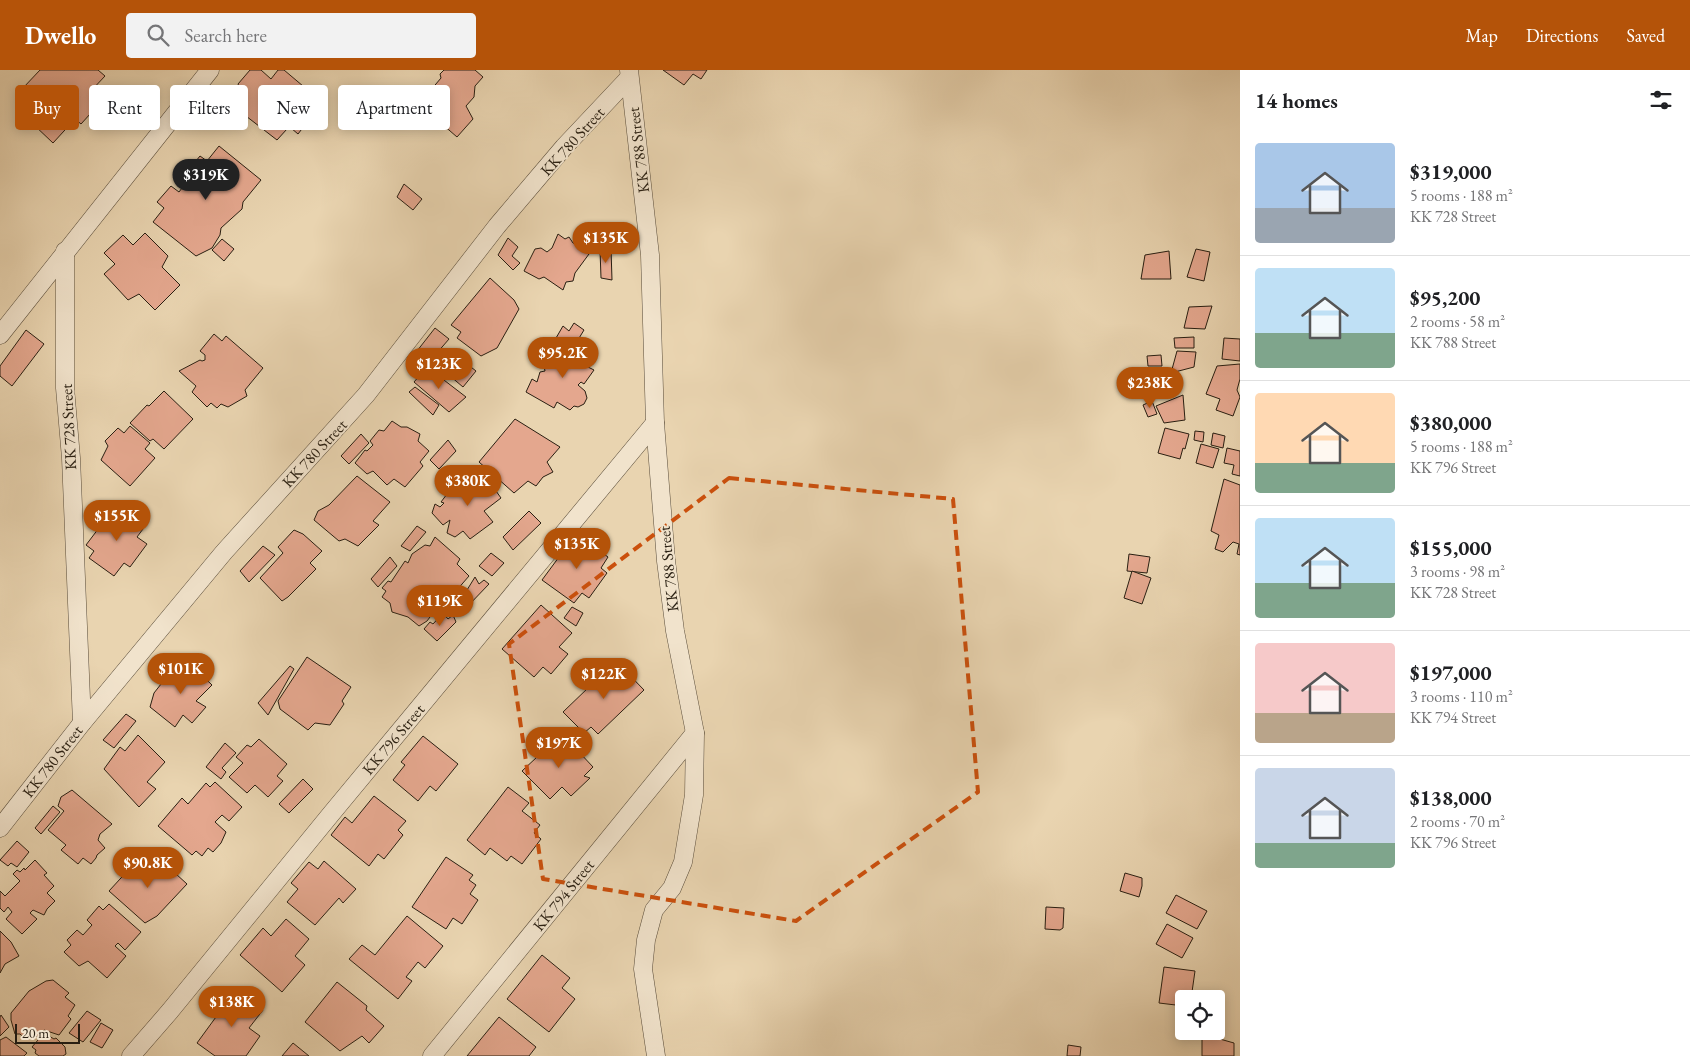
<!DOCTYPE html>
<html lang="en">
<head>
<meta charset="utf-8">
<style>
	:root { --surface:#fff; --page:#f2f2f2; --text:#202124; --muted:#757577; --line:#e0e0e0; --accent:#b45309 }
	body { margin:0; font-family:"EB Garamond",serif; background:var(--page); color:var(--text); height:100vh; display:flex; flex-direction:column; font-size:19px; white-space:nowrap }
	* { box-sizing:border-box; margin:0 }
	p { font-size:16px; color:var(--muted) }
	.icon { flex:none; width:28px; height:28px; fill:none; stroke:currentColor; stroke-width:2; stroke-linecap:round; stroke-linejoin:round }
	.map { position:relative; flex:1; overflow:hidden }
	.details { display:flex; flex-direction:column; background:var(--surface); width:450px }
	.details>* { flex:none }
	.hud { position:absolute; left:15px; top:15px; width:475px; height:45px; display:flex; gap:10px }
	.controls { position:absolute; left:1175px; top:920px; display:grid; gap:10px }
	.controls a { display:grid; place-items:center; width:50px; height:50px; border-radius:5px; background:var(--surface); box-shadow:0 2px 12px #0003; font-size:25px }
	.scale { position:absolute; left:15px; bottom:12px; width:65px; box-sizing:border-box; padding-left:5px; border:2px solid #291f12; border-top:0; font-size:14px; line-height:18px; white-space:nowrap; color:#291f12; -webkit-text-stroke:4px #f1e3cc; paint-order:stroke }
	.price { position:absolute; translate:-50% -42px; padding:0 11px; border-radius:18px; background:var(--accent); color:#fff; font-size:16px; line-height:32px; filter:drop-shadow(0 1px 2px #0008) }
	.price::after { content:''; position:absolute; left:50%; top:30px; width:15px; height:11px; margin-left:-8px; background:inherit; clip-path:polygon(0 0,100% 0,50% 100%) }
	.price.active { background:#222; color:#fff }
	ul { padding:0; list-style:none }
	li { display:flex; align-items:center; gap:15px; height:125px; padding:0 15px }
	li+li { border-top:1px solid var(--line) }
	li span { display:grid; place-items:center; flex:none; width:140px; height:100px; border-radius:5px; color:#555 }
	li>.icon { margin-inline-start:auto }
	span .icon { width:60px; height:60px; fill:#fffc; stroke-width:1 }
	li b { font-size:21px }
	h2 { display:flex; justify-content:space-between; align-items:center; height:60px; padding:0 15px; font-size:21px }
	.pill { padding:0 18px; border-radius:5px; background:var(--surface); box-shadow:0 2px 12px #0003; font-size:18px; line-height:45px }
	.pill.active { background:var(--accent); color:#fff }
	header { display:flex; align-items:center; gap:30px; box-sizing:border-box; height:70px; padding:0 25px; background:var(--accent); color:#fff }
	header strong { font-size:24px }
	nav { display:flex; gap:28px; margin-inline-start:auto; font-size:18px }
	.search { width:350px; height:45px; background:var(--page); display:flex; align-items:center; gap:12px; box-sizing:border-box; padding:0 18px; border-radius:5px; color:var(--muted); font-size:19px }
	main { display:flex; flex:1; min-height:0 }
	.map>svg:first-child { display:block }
	.building { fill:#e4a78e; stroke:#291f12 }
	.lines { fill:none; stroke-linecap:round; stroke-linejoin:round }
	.street-casing { stroke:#594c3a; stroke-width:19 }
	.street { stroke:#f1e3cc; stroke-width:18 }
	.marked { fill:none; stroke:#cb500d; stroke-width:4; stroke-dasharray:10 6; stroke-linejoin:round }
	.labels { text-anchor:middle; stroke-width:4; stroke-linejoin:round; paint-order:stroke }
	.street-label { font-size:16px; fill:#291f12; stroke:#f1e3cc }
</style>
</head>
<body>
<header>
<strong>Dwello</strong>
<div class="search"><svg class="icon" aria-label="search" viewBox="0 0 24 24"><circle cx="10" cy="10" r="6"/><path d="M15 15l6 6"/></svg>Search here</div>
<nav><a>Map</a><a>Directions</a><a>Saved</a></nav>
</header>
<main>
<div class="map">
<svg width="1240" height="986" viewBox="0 0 1240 986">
	<rect width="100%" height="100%" fill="#e9d4b0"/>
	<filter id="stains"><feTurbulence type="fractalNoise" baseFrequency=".004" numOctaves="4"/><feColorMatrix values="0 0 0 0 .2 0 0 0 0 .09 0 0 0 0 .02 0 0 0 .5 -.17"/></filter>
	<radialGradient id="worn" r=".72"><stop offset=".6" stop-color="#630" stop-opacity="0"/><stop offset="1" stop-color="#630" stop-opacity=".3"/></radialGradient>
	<g class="building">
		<path d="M40 0H98L105 6 90 22 101 32 81 54 75 49 53 73 33 54 53 33 46 26 39 33 23 18Z"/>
		<path d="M250 0H261L271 9 278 0H284L316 27 301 45 308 51 298 64 291 58 287 59 277 70 233 36 240 19 238 14Z"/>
		<path d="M444 0H475L483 7 475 16 474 27 466 36 473 49 457 67 419 34 441 8 440 4Z"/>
		<path d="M663 0H707L701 9 693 4 684 15Z"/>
		<path d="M219 76 261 110 243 132 242 139 221 158 220 165 212 178 196 186 153 152 164 138 157 132 171 116 179 122 185 114 189 116 196 109 187 102 200 86 207 91Z"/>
		<path d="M404 114 422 129 413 140 397 127Z"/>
		<path d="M145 163 168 186 162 197 180 215 155 240 139 224 128 230 104 204 115 194 104 183 123 165 133 175Z"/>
		<path d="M558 164 565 169 569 167 573 173 582 176V180L589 184 575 203 573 211 566 212 563 220 544 207 539 209 524 201 535 179 541 178 547 182 552 178Z"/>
		<path d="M508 168 518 177 512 186 520 193 513 200 498 185Z"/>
		<path d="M222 169 234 179 224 191 212 180Z"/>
		<path d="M600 179H611L612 210 601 208Z"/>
		<path d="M1196 179 1210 182 1204 211 1187 207Z"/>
		<path d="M1169 181 1171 209H1141L1145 185Z"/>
		<path d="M490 208 514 230 519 239 497 278 481 286 457 268 461 262 451 255Z"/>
		<path d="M1212 236 1205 259 1184 258 1189 237Z"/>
		<path d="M574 253 584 260 573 278 556 268 563 256 569 261Z"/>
		<path d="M435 258 449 269 430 291 417 281Z"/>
		<path d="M26 260 44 274 12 316 0 306V296Z"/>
		<path d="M214 264 222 271 226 266 263 298 245 320 247 326 228 337 221 334 217 338 211 333 207 337 192 322 196 316 179 301 200 290 202 291 205 290V285L200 281Z"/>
		<path d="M1194 267V278H1175L1174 268Z"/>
		<path d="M1224 268 1240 269V291L1222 289Z"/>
		<path d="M556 271 592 290 588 297 594 300 584 314 581 312 578 315 585 321 587 328 584 334 578 337 574 336 570 340 557 332 554 338 526 322 532 309 537 312 540 302 545 301 544 296 546 291 552 292 550 286Z"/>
		<path d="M448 279 476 301 463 317 436 294Z"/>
		<path d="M1177 281 1196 282 1194 297 1171 303Z"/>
		<path d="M1161 285 1162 296H1148L1147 286Z"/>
		<path d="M1240 294V309L1237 320 1240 327 1233 346 1216 340 1220 329 1206 324 1217 296Z"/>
		<path d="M427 297 466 327 449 342 414 312Z"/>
		<path d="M415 317 439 335 433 345 409 322Z"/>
		<path d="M164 321 193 349 164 379 153 369 150 371 130 353 147 335 149 336Z"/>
		<path d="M1183 325 1185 350 1164 353 1156 336Z"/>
		<path d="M1152 331 1157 344 1148 347 1143 335Z"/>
		<path d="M515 349 560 377 547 392 553 402 543 407 536 416 528 411 514 423 479 392Z"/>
		<path d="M392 351 401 357H407L420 364 418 371 429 381 420 392 423 396 405 417 394 409 387 415 373 401 367 404 355 393 365 380 367 381 373 375 370 371 379 360 384 361Z"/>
		<path d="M130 356 150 373 145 379 155 388 130 416 101 390 108 376 105 371 118 358 124 363Z"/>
		<path d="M1165 358 1189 364 1185 379 1183 378 1180 389 1158 383Z"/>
		<path d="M1195 361 1204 362 1203 372 1194 370Z"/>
		<path d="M1213 363 1225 366 1223 378 1211 375Z"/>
		<path d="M361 364 369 373 349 394 341 386Z"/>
		<path d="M448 370 456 381 439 399 430 390Z"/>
		<path d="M1201 374 1219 379 1213 398 1196 393Z"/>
		<path d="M1227 378 1240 381V406L1232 404 1234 395 1224 393Z"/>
		<path d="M481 400 501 428 484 441 493 452 470 469 463 461 455 467 447 463 450 450 443 455 432 443 435 434 440 437 444 433 441 432 453 416 457 423Z"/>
		<path d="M357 406 390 432 373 451 379 455 358 476 345 469 339 471 314 450 318 441 329 435Z"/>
		<path d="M1224 409 1240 415V485L1237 484 1239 474 1233 472 1223 482 1215 479 1219 465 1211 461Z"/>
		<path d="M124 438 146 455 137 467 147 474 130 497 124 493 114 506 89 488 94 481 86 475 108 446 115 451Z"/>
		<path d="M529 441 541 453 513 480 503 467Z"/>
		<path d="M417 456 426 462 410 481 401 476Z"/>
		<path d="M294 460 303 464 322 481 310 493 316 499 288 527 282 531 260 508 283 483 278 477Z"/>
		<path d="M576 464 608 487 601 498 607 503 589 528 582 523 574 533 542 510Z"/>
		<path d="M435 467 460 489 457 494 469 506 456 521 452 518 431 539 433 543 427 551 419 556 408 547 392 542 390 533 382 527 386 521 382 518 388 511 391 512 405 491 408 493 412 484 425 475 430 476Z"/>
		<path d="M263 476 275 485 249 512 240 501Z"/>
		<path d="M491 483 504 493 492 506 479 496Z"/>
		<path d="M1129 484 1150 487 1147 503 1127 501Z"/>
		<path d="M390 487 397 496 378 517 371 509Z"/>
		<path d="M1132 501 1151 508 1142 534 1124 528Z"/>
		<path d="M475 507 479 514 484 510 489 514 466 538 462 533 466 530 459 523 464 517 467 520Z"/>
		<path d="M541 535 572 563 559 577 568 584 551 604 543 597 534 607 502 579Z"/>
		<path d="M572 537 583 543 576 556 564 548Z"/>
		<path d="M443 543 448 549 453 545 456 552 437 571 424 559 430 552 433 554Z"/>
		<path d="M307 587 351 617 342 631 344 634 330 655 315 653 308 660 280 639 278 631Z"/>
		<path d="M186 590 212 615 196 631 206 637 192 653 183 645 175 657 150 637 154 623 165 609H169Z"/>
		<path d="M616 591 644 620 598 664 591 657 584 663 563 642Z"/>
		<path d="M290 596 294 599 268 645 258 633Z"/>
		<path d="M126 644 136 651 114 678 103 670Z"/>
		<path d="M138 665 165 692 147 712 156 719 139 737 104 699 120 677 125 681Z"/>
		<path d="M423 666 458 694 436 721 430 716 418 731 393 710 405 695 401 692Z"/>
		<path d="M565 667 593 697 584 706 590 708 571 726 562 717 550 729 522 701 552 673 555 676Z"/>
		<path d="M259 669 287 694 277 706 283 711 268 727 255 715 247 723 229 707 243 693 236 687 247 675 251 677Z"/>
		<path d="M225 673 236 683 222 698 226 702 221 709 206 697Z"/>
		<path d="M303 709 313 719 289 743 279 734Z"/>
		<path d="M215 712 242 737 229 751 222 745 215 752 226 762 221 773 213 782 208 778 202 786 196 781 192 785 158 756 182 728 188 734 206 713 210 717Z"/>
		<path d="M508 717 529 733 522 741 540 755 534 763 541 769 522 794 511 786 507 791 490 778 485 785 467 770Z"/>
		<path d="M72 720 112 754 100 764 98 770 105 778 97 785 96 788 91 794 83 788 78 794 61 780 66 775 48 760 64 741 58 736 61 727Z"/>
		<path d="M374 726 406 751 398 760 403 765 384 789 378 784 369 796 331 765 345 747 352 753Z"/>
		<path d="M53 736 60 742 41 764 35 758Z"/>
		<path d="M17 771 29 782 17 797 11 793 8 796 0 790Z"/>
		<path d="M153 783 187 814 157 846 145 853 109 821 132 796 137 801Z"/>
		<path d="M446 787 473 805 469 810 476 815 470 824 478 830 462 854 453 848 446 859 412 837Z"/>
		<path d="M35 790 47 803 44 805 54 816 47 823 55 831 47 839 44 845 33 840 30 843 37 849 22 864 6 849 12 842 8 837 4 842 0 838V821L5 826 20 811 13 804 17 800 20 802 24 798 25 800Z"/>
		<path d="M324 791 356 819 343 833 339 828 315 855 287 832 298 819 291 813 309 792 318 799Z"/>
		<path d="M1125 803 1142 808V816L1139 827 1120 821Z"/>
		<path d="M1176 825 1207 841 1197 859 1166 843Z"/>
		<path d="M109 834 141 862 125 880 118 873 115 876 126 886 107 908 88 891 79 896 64 882 71 875 67 870 77 860 83 865 92 855 87 850 99 836 103 840Z"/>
		<path d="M1046 837 1064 838 1063 858 1060 860 1045 859Z"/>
		<path d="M407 846 443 876 425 898 418 892 406 907 412 911 398 929 349 889 362 875 375 885Z"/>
		<path d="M286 849 309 869 295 886 305 895 282 922 240 885 263 858 271 866Z"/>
		<path d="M1167 854 1193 868 1182 888 1156 874Z"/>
		<path d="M0 861 11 872 19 886 5 894 0 903Z"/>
		<path d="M542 885 570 908 562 918 575 929 549 962 507 929Z"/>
		<path d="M1164 897 1195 901 1191 929H1184V936L1159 933Z"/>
		<path d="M53 910 69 923 65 927 75 935 68 946 71 949 59 965 44 960 37 967 31 961 24 968 20 964H15L11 950V943L29 921 46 911Z"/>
		<path d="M337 912 367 936 366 940 384 956 369 973 362 966 340 981 305 952Z"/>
		<path d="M239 921 263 940 249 958 260 966 246 986H215L197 973 224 936 220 932 227 923 233 928Z"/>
		<path d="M87 941 101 950 83 972 69 963Z"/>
		<path d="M1 945 9 957 0 966V947Z"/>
		<path d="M499 947 536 977 529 986H467Z"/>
		<path d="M101 953 113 960 102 978 90 972Z"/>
		<path d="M44 963 54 969 56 968 65 977 66 984 63 986H39L35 983 36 980 32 977Z"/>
		<path d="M1202 964 1234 973V986H1202Z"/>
		<path d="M6 967 27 983 24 986H0V970Z"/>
		<path d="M293 973 309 986H282Z"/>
		<path d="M1068 975 1081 977 1080 986H1067Z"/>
	</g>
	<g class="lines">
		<g class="street-casing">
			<g id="street">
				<path d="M629 0 650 185 655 353 666 491 675 561 695 663 694 725 683 792 672 818 654 840 646 870 643 899 656 986"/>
				<path d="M65 181V318L71 388 82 653"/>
				<path d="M0 265 210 0"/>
				<path d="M0 758 82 653 224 482 366 325 497 156 564 77 629 8"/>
				<path d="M131 986 170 941 331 744 655 353"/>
				<path d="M432 986 695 663"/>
			</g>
		</g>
		<use href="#street" class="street"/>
	</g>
	<path class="marked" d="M729 408 953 429 978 722 796 851 543 809 509 574Z"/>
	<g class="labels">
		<g class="street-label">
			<text transform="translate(572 71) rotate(-48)" y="6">KK 780 Street</text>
			<text transform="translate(638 80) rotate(-97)" y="6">KK 788 Street</text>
			<text transform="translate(68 357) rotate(-93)" y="6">KK 728 Street</text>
			<text transform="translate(314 383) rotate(-47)" y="6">KK 780 Street</text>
			<text transform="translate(668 499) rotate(-96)" y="6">KK 788 Street</text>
			<text transform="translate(393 669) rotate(-50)" y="6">KK 796 Street</text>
			<text transform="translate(52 691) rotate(-52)" y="6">KK 780 Street</text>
			<text transform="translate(563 825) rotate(-51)" y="6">KK 794 Street</text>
		</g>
	</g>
	<rect width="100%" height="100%" filter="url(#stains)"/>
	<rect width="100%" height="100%" fill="url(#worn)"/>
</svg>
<div class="controls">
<a><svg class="icon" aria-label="locate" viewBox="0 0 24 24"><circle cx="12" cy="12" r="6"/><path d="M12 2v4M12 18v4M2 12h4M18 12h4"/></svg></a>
</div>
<div class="scale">20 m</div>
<b class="price active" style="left:206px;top:131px">$319K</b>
<b class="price" style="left:606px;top:194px">$135K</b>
<b class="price" style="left:563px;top:309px">$95.2K</b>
<b class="price" style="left:439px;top:320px">$123K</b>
<b class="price" style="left:1150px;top:339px">$238K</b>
<b class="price" style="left:468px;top:437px">$380K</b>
<b class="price" style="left:117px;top:472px">$155K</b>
<b class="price" style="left:577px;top:500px">$135K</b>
<b class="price" style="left:440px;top:557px">$119K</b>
<b class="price" style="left:181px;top:625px">$101K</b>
<b class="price" style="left:604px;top:630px">$122K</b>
<b class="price" style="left:559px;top:699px">$197K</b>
<b class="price" style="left:148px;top:819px">$90.8K</b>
<b class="price" style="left:232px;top:958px">$138K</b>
<div class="hud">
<a class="pill active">Buy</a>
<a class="pill">Rent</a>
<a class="pill">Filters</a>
<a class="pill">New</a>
<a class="pill">Apartment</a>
</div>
</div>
<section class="details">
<h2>14 homes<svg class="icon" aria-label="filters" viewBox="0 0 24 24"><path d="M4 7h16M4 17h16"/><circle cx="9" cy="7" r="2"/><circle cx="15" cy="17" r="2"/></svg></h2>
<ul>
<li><span style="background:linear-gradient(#a9c7e8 65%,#9aa5b1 0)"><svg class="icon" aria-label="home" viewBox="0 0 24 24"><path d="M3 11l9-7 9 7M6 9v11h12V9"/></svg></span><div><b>$319,000</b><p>5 rooms · 188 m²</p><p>KK 728 Street</p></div></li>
<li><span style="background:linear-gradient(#bfe0f5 65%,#7fa58c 0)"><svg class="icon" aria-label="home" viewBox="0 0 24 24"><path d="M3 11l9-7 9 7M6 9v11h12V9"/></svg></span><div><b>$95,200</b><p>2 rooms · 58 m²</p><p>KK 788 Street</p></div></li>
<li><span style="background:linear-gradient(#ffd9b3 70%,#7fa58c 0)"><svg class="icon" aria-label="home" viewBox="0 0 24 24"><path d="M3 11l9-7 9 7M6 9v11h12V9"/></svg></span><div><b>$380,000</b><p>5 rooms · 188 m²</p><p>KK 796 Street</p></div></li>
<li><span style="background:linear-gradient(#bfe0f5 65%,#7fa58c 0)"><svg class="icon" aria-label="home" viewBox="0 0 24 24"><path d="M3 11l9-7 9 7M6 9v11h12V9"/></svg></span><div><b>$155,000</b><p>3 rooms · 98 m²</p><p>KK 728 Street</p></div></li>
<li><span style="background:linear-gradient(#f6c9c9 70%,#b9a48a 0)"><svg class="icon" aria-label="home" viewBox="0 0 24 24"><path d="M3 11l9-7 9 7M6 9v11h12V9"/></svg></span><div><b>$197,000</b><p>3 rooms · 110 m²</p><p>KK 794 Street</p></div></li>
<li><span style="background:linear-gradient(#c9d6e8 75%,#7fa58c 0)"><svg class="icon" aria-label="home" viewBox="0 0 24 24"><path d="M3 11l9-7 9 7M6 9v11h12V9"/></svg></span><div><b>$138,000</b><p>2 rooms · 70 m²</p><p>KK 796 Street</p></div></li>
</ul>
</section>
</main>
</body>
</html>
